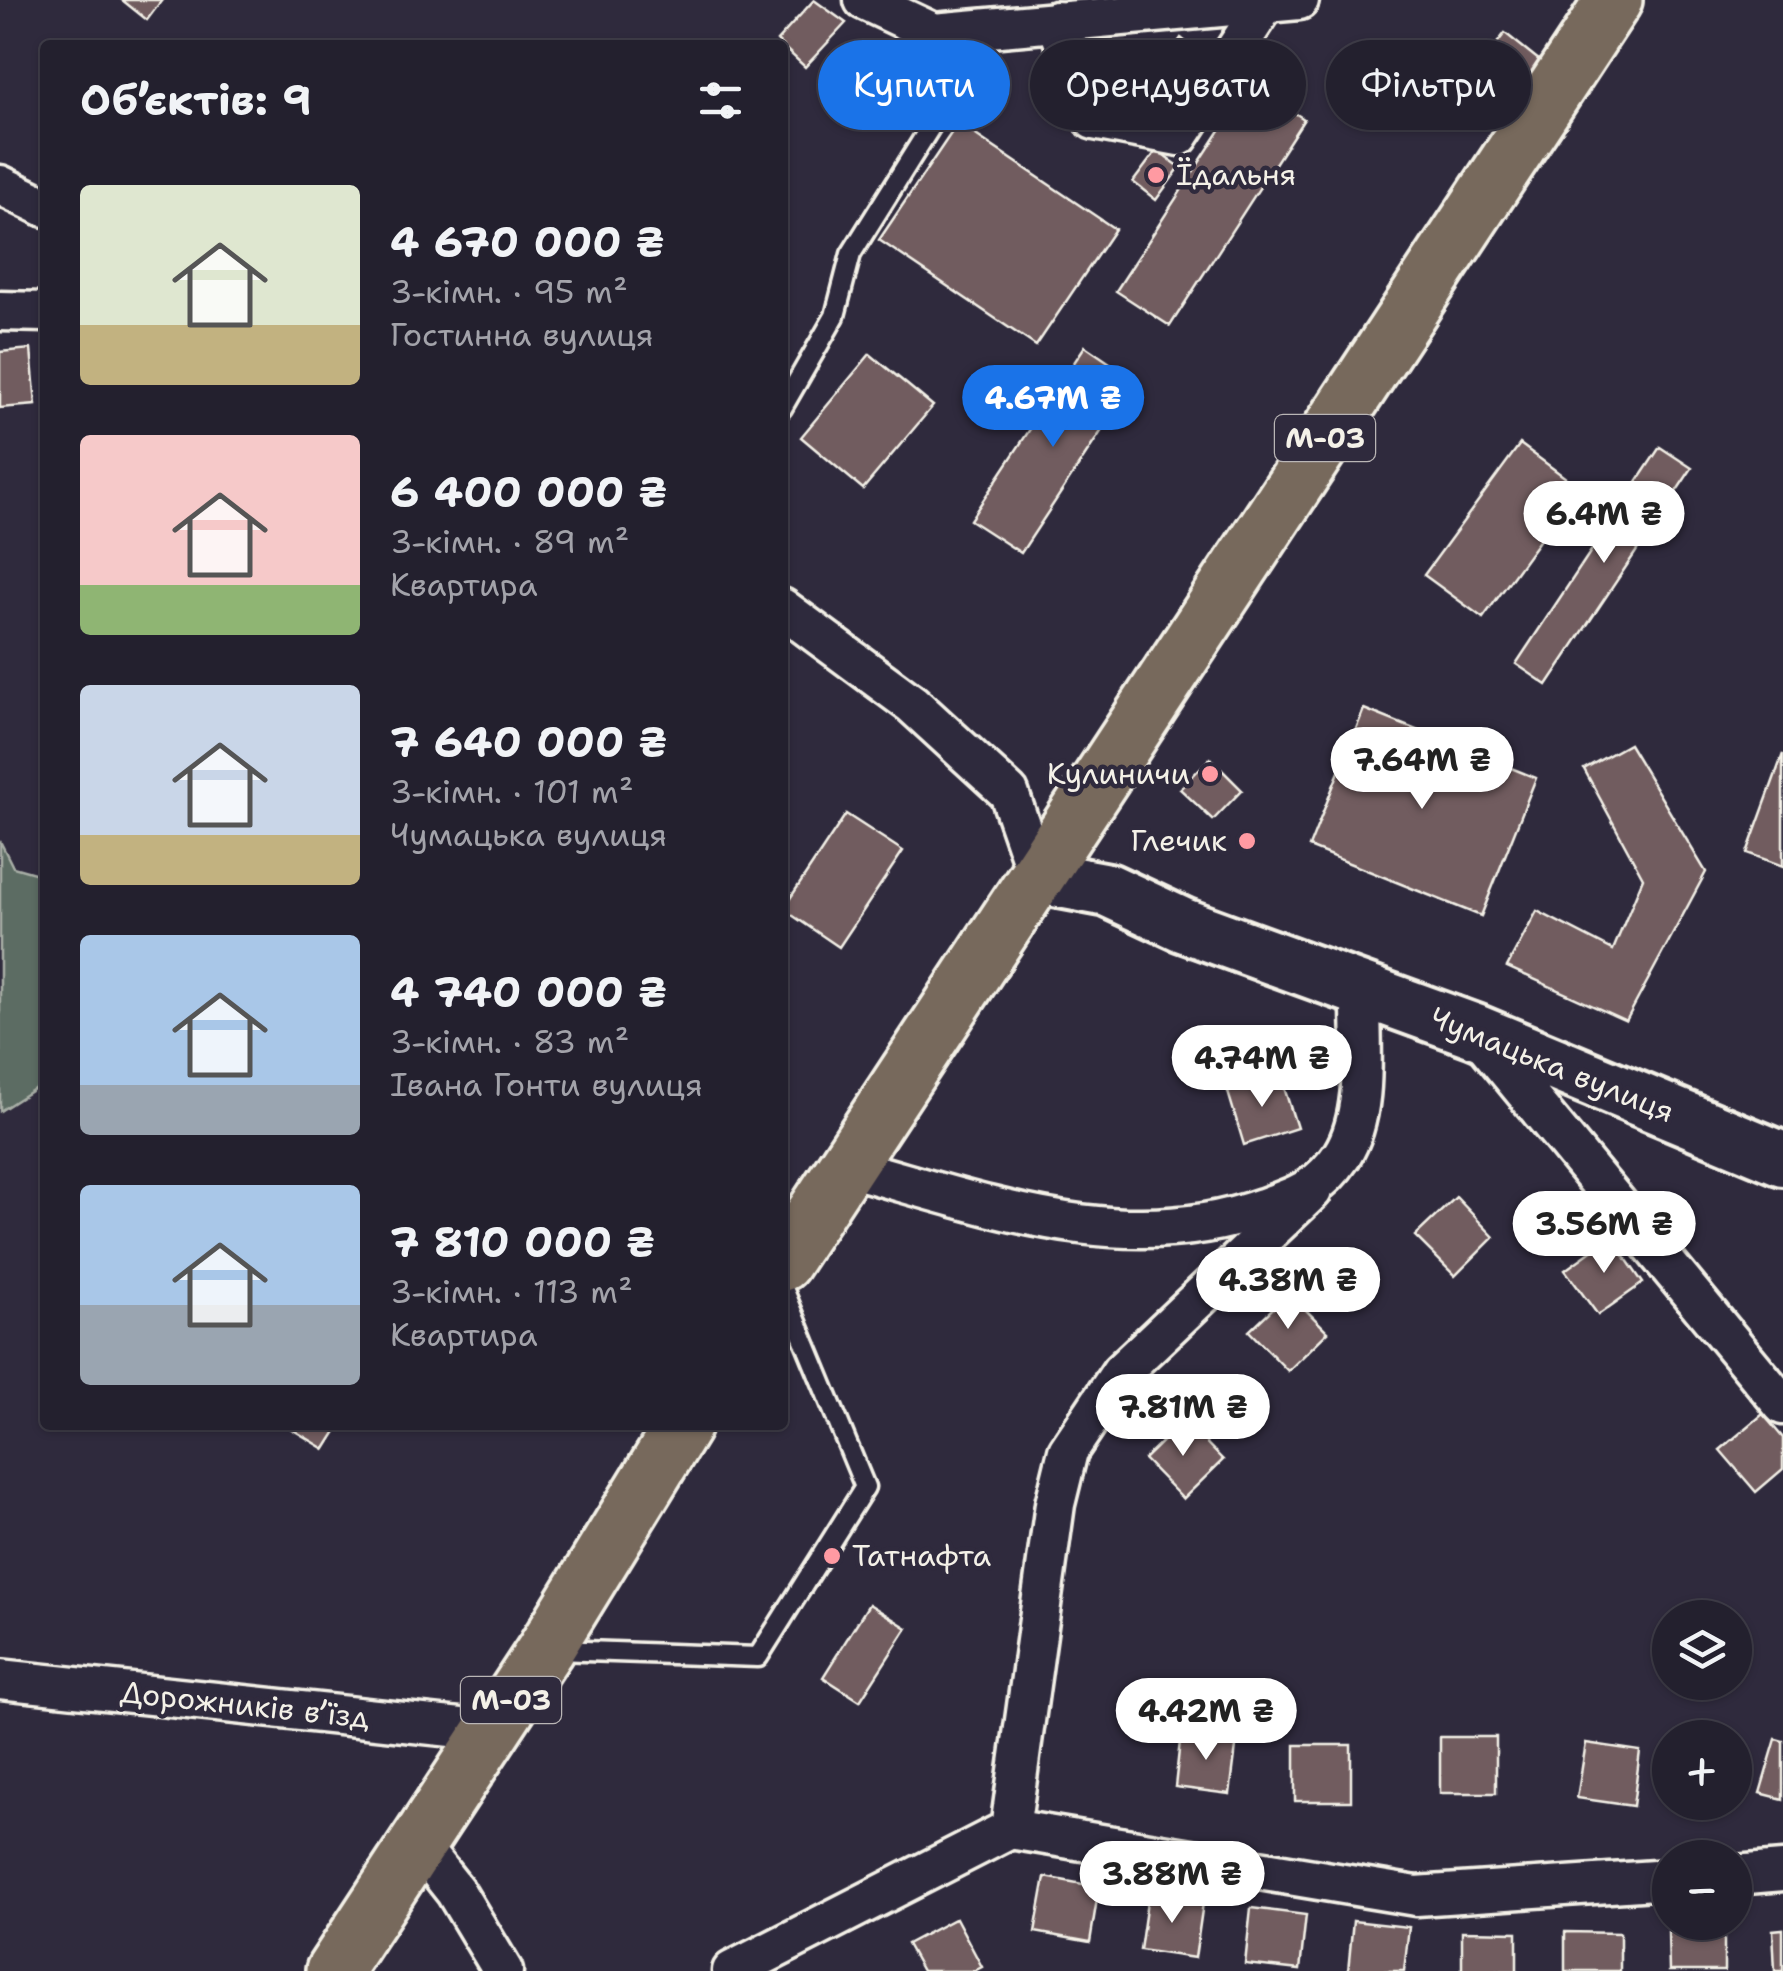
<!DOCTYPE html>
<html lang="uk">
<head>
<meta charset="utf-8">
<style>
	:root { --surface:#23202e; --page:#2b2836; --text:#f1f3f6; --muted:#a3a3aa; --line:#403e4a; --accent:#1a73e8 }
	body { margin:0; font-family:"Shantell Sans",sans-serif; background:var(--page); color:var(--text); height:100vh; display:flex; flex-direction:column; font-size:38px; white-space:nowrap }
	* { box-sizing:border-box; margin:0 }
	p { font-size:32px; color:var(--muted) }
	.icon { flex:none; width:55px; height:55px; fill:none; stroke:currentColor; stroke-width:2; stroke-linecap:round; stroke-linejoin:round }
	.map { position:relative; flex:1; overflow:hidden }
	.drawer { position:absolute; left:40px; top:40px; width:748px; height:1390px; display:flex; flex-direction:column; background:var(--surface); border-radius:10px; box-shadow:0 2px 8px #0004,0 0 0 2px var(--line) }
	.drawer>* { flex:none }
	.guide { position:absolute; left:818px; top:40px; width:815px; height:90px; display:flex; gap:20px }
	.controls { position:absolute; left:1652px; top:1600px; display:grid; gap:20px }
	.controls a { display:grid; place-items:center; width:100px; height:100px; border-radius:50%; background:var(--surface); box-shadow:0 2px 8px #0004,0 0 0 2px var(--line); font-size:50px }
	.price { position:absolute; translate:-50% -85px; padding:0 22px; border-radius:35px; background:#fff; color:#222; font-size:32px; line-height:65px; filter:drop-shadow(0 2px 5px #0008) }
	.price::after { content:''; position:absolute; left:50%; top:60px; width:30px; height:22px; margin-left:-15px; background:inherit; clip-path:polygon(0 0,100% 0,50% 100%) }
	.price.selected { background:var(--accent); color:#fff }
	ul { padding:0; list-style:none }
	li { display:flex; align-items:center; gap:30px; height:250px; padding:0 40px }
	li span { display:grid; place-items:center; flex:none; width:280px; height:200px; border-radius:10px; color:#555 }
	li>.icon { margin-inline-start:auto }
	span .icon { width:120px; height:120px; fill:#fffc; stroke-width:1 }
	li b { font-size:42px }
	h2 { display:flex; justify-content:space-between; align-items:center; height:120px; padding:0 40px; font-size:42px }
	.pill { padding:0 35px; border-radius:45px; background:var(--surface); box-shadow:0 2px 8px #0004,0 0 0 2px var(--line); font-size:35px; line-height:90px }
	.pill.selected { background:var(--accent); color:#fff }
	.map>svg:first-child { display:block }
	.green { fill:#5c6c63; stroke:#a8aea6; stroke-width:2.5 }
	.building { fill:#715c5f; stroke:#f4f1e8; stroke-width:2.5 }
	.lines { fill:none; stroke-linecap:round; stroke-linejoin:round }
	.lane-casing { stroke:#f4f1e8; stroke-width:25 }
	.street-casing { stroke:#f4f1e8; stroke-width:45 }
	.secondary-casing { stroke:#f4f1e8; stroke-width:60 }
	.highway-casing { stroke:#f4f1e8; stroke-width:62 }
	.lane { stroke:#2f2a3d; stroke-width:18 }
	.street { stroke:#2f2a3d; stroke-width:38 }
	.secondary { stroke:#2f2a3d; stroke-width:52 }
	.highway { stroke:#77695c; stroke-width:55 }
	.poi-dot { fill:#ff9aa2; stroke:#2f2a3d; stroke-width:4 }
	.labels { text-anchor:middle; stroke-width:9; stroke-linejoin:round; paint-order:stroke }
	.shield { fill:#2f2a3d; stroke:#b9b5b5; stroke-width:2.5 }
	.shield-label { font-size:28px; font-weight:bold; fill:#f4f1e8 }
	.poi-label { font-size:30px; fill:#f4f1e8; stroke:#2f2a3d; text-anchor:start }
	.street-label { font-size:30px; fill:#f4f1e8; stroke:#2f2a3d }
</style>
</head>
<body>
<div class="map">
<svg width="1783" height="1971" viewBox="0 0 1783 1971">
	<rect width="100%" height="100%" fill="#2f2a3d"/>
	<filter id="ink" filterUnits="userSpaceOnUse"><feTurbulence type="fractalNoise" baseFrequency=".01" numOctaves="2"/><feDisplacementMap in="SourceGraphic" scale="20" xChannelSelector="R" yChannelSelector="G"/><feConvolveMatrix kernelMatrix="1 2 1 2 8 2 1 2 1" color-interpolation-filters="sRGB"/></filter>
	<g filter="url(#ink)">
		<path class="green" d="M0 841 13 867 45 876V1082L0 1111Z"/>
		<g class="building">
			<path d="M122 0H162L147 20Z"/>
			<path d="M814 0 846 23 805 67 777 41Z"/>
			<path d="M1505 33 1545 65 1499 125 1458 94Z"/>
			<path d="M1181 38 1201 54 1189 70 1169 55Z"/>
			<path d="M1250 84 1304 119 1170 326 1116 291Z"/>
			<path d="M958 123 1115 229 1036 346 879 240Z"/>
			<path d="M1157 150 1180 167 1156 200 1133 182Z"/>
			<path d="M1085 346 1135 380 1021 553 970 520Z"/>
			<path d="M31 349 36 405 0 408V352Z"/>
			<path d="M870 354 933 406 863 489 801 437Z"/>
			<path d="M1520 444 1578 487 1483 618 1424 575Z"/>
			<path d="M1660 447 1692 468 1547 685 1516 664Z"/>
			<path d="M1364 709 1536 778 1481 916 1309 847Z"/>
			<path d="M1629 744 1706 872 1626 1021 1507 967 1537 911 1613 950 1643 878 1584 769Z"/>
			<path d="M1783 754V866L1747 853Z"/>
			<path d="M1210 758 1242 790 1213 820 1180 789Z"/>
			<path d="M846 814 903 851 839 947 783 909Z"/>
			<path d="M1280 1075 1297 1128 1244 1145 1228 1092Z"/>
			<path d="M1456 1197 1494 1237 1455 1276 1415 1236Z"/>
			<path d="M1611 1237 1643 1283 1598 1315 1565 1270Z"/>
			<path d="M1289 1293 1328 1332 1288 1371 1249 1331Z"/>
			<path d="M1763 1414 1783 1438V1469L1756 1492 1720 1450Z"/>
			<path d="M1184 1420 1223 1460 1183 1499 1144 1459Z"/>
			<path d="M285 1425H340L325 1449Z"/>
			<path d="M869 1604 907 1628 860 1701 823 1677Z"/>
			<path d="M1181 1732 1237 1739 1230 1794 1175 1787Z"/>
			<rect x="1440" y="1737" width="56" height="56"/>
			<path d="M1776 1739 1783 1741V1799L1760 1793Z"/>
			<path d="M1586 1743 1640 1751 1633 1806 1577 1798Z"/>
			<rect x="1295" y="1745" width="56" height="56"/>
			<path d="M1045 1877 1099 1887 1090 1942 1035 1932Z"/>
			<path d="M1148 1895 1203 1903 1195 1958 1140 1950Z"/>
			<path d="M1251 1908 1306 1915 1300 1970 1245 1964Z"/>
			<path d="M956 1918 982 1967 974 1971H922L907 1944Z"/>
			<path d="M1353 1921 1409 1927 1404 1971H1348Z"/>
			<path d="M1783 1929V1971H1775L1773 1930Z"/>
			<path d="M1462 1931 1517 1932V1971H1462Z"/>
			<path d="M1565 1932 1620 1933V1971H1565Z"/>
			<path d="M1668 1932H1724V1971H1669Z"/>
		</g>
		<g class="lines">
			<g class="lane-casing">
				<g id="lane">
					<path d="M782 408 835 316 851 254 991 30"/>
					<path d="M556 1650 758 1657 865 1487 782 1286"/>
				</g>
			</g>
			<g class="street-casing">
				<g id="street">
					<path d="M864 0 934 33 1299 0"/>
					<path d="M1056 21 1094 120 1179 136 1266 3"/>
					<path d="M0 185 45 207"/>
					<path d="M0 311 45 312"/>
					<path d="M782 608 912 704 1009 793 1038 877"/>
					<path d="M1479 1036 1783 1405"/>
					<path d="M848 1167C984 1204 1123 1258 1263 1208 1299 1195 1319 1189 1342 1155 1370 1111 1360 1041 1361 991"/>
					<path d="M0 1679 489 1731"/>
					<path d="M1010 1829 1416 1896 1670 1879"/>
					<path d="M417 1843 455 1891 503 1971"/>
					<path d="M1735 1875 1783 1871"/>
					<path d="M732 1971 1010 1829 1055 1504 1068 1451 1121 1372 1312 1191"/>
				</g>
			</g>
			<g class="secondary-casing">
				<path id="secondary" d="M1038 877 1108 890 1183 925 1475 1031 1783 1159"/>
			</g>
			<g class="highway-casing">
				<g id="highway">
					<path d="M782 1263 1614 0"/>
					<path d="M334 1971 545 1650 683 1425"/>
				</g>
			</g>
			<use href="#lane" class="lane"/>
			<use href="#street" class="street"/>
			<use href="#secondary" class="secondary"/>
			<use href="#highway" class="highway"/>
		</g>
	</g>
	<g class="poi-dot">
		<circle cx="1156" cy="175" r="10"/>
		<circle cx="1210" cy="774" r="10"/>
		<circle cx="1247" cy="841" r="10"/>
		<circle cx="832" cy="1556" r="10"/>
	</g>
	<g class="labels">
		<g class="shield">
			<rect x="1275" y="415" width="100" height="46" rx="8"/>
			<rect x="461" y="1677" width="100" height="46" rx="8"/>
		</g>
		<g class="shield-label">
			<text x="1325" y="448">М-03</text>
			<text x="511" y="1710">М-03</text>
		</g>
		<g class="poi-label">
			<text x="1176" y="185">Їдальня</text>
			<text x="1190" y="784" text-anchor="end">Кулиничи</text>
			<text x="1227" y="851" text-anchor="end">Глечик</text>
			<text x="852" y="1566">Татнафта</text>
		</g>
		<g class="street-label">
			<text transform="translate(1552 1065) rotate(22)" y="10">Чумацька вулиця</text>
			<text transform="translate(245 1705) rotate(6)" y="10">Дорожників в’їзд</text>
		</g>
	</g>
</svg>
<div class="controls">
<a><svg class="icon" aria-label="layers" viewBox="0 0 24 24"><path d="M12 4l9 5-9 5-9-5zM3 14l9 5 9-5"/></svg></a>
<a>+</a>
<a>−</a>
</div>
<b class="price selected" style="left:1053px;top:450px">4.67M ₴</b>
<b class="price" style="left:1604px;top:566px">6.4M ₴</b>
<b class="price" style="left:1422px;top:812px">7.64M ₴</b>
<b class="price" style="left:1262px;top:1110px">4.74M ₴</b>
<b class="price" style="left:1604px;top:1276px">3.56M ₴</b>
<b class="price" style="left:1288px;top:1332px">4.38M ₴</b>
<b class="price" style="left:1183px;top:1459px">7.81M ₴</b>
<b class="price" style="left:1206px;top:1763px">4.42M ₴</b>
<b class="price" style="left:1172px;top:1926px">3.88M ₴</b>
<div class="guide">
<a class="pill selected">Купити</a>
<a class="pill">Орендувати</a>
<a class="pill">Фільтри</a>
</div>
<section class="drawer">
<h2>Об’єктів: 9<svg class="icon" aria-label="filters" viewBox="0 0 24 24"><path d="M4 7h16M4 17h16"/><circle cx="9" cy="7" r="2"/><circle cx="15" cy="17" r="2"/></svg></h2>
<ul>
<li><span style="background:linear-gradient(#dfe7d0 70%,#c2b280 0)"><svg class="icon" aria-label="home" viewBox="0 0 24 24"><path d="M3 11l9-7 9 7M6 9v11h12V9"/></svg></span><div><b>4 670 000 ₴</b><p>3-кімн. · 95 m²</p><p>Гостинна вулиця</p></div></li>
<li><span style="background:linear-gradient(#f6c9c9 75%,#8fb573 0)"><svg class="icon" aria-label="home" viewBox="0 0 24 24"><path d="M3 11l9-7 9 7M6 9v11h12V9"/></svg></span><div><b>6 400 000 ₴</b><p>3-кімн. · 89 m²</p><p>Квартира</p></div></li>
<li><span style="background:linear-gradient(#c9d6e8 75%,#c2b280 0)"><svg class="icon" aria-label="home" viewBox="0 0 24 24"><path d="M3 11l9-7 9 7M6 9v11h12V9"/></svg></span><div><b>7 640 000 ₴</b><p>3-кімн. · 101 m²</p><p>Чумацька вулиця</p></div></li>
<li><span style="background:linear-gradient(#a9c7e8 75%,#9aa5b1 0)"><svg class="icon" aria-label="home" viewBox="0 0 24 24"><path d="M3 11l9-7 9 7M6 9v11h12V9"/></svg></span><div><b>4 740 000 ₴</b><p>3-кімн. · 83 m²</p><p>Івана Гонти вулиця</p></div></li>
<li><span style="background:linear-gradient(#a9c7e8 60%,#9aa5b1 0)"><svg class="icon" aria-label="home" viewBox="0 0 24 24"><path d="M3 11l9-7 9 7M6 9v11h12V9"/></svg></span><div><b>7 810 000 ₴</b><p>3-кімн. · 113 m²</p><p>Квартира</p></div></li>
</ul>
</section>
</div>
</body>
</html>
